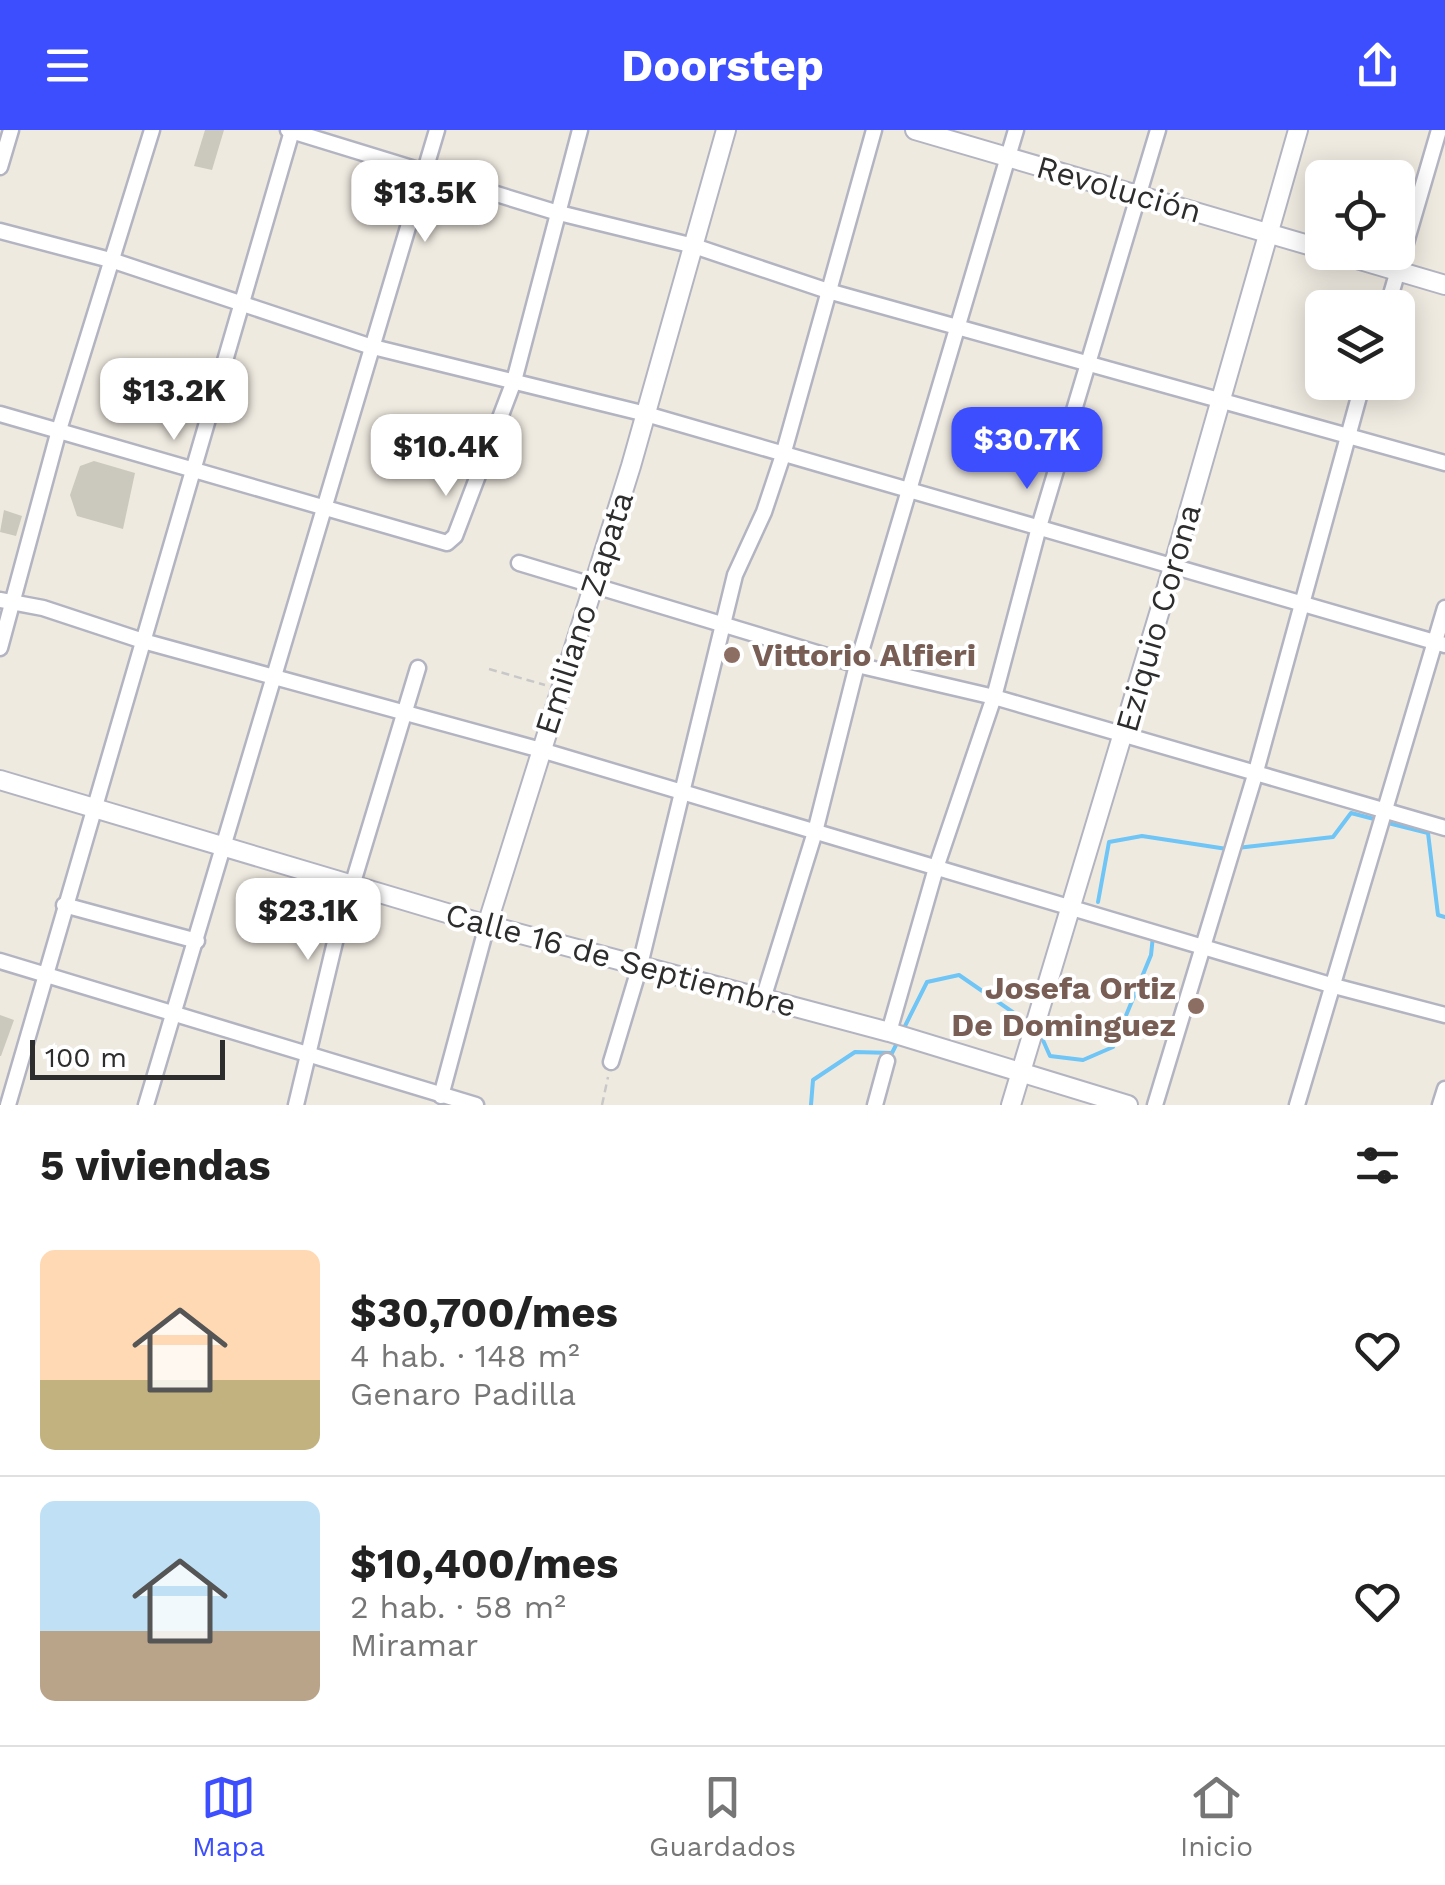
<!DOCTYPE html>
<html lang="es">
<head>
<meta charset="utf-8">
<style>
	:root { --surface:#fff; --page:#f6f6f6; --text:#222; --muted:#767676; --line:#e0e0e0; --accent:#3d4eff }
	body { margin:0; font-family:"Work Sans",sans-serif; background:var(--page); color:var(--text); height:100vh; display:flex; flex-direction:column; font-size:38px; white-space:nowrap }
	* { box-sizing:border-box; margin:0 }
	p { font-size:32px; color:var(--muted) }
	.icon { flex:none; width:55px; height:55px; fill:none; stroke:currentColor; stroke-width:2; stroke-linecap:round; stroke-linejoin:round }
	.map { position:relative; height:975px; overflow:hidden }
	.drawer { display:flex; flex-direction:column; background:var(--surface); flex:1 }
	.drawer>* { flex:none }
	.buttons { position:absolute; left:1305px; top:30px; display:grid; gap:20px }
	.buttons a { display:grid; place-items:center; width:110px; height:110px; border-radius:15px; background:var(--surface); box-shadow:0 5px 25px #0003; font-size:50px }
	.scale { position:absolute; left:30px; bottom:25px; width:195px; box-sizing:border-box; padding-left:10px; border:5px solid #2d2d2d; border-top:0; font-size:28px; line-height:35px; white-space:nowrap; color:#2d2d2d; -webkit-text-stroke:8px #fff; paint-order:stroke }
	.price { position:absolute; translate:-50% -85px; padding:0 22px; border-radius:20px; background:#fff; color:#222; font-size:32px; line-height:65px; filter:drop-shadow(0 2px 5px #0008) }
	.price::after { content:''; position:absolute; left:50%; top:60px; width:30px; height:22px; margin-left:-15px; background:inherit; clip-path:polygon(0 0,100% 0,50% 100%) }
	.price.selected { background:var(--accent); color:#fff }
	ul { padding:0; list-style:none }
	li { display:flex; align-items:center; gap:30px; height:250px; padding:0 40px }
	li+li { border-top:2px solid var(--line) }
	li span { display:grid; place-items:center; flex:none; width:280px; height:200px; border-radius:15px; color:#555 }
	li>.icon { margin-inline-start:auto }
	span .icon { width:120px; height:120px; fill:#fffc; stroke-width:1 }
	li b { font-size:42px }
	h2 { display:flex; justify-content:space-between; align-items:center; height:120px; padding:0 40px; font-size:42px }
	header { display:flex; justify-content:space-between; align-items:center; height:130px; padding:0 40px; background:var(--accent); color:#fff; font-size:45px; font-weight:700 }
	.menu { display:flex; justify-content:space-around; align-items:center; height:140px; border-top:2px solid var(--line); background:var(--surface); font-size:28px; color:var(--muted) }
	.menu a { display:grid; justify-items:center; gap:5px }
	.menu .selected { color:var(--accent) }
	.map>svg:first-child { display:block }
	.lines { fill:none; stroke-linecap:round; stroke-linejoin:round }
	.stream { stroke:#6ec5f6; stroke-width:4 }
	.building { fill:#cbc8be }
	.minor-casing { stroke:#b3b4c1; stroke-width:19 }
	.tertiary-casing { stroke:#b3b4c1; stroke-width:22 }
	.path { stroke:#c8c8c8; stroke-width:2.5; stroke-dasharray:8 5; stroke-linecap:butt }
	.minor { stroke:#fff; stroke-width:14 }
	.tertiary { stroke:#fff; stroke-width:18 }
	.education-dot { fill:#8d6e63; stroke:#fff; stroke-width:4 }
	.labels { text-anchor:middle; stroke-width:8; stroke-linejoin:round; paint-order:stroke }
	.street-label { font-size:32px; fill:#2d2d2d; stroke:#fff }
	.education-label { font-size:32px; font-weight:bold; fill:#785e54; stroke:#fff; text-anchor:start }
</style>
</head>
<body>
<header><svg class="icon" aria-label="menu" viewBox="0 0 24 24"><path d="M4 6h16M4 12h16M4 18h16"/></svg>Doorstep<svg class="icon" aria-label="share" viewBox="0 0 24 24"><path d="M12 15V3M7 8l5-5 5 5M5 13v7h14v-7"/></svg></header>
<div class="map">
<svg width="1445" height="975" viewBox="0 0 1445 975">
	<rect width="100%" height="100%" fill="#efeae0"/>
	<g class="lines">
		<g class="stream">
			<path d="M1388 693 1428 703 1438 785 1445 787"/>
			<path d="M1237 718 1333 707 1351 683 1378 690"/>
			<path d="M1098 772 1109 712 1142 706 1227 719"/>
			<path d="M904 898 927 852 959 845 1030 894"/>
			<path d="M1038 899 1050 926 1083 930 1113 917 1151 825 1153 806"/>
			<path d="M811 975 813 950 855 922 892 923 898 911"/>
		</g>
	</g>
	<g class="building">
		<path d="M205 0H224L212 40 194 36Z"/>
		<path d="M172 256 200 263 194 281 168 275Z"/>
		<path d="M94 331 135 343 123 399 77 386 70 365 80 336Z"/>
		<path d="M4 380 22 386 16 406 0 402Z"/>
		<path d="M0 885 14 890 1 926H0Z"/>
	</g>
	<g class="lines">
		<g class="minor-casing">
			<g id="minor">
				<path d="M288 0 555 82 694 116 828 161 1445 333"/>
				<path d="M0 37 11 0"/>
				<path d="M0 101 114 131 369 216 646 284 1445 515"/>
				<path d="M1387 178 1439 0"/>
				<path d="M0 284 447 413 455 406 514 251 580 0"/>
				<path d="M519 433 857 535 994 567 1445 698"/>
				<path d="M0 470 43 478 143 511 541 620 1334 856 1445 885"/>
				<path d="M0 518 59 300 152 0"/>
				<path d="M64 775 197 811"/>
				<path d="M0 831 476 975"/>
				<path d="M763 869 815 702 857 535 1016 0"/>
				<path d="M889 902 936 738 994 567 1039 397 1158 0"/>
				<path d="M611 932 639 839 735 445 764 382 783 325 874 0"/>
				<path d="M441 966 487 795"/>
				<path d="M8 975 292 1"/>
				<path d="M146 975 437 0"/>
				<path d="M296 975 335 812 418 538"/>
				<path d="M875 975 887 931"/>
				<path d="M1155 975 1255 645 1363 252"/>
				<path d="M1297 975 1445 478"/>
				<path d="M1440 975 1445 959"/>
			</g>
		</g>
		<g class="tertiary-casing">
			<g id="tertiary">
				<path d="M915 0 1322 119"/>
				<path d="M1333 122 1445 155"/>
				<path d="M0 650 487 795 889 902 1128 975"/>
				<path d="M487 795 631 336 726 0"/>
				<path d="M1011 975 1173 437 1298 0"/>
			</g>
		</g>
		<g class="path">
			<path d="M489 539 545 555"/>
			<path d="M602 975 608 947"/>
		</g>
		<use href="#minor" class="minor"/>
		<use href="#tertiary" class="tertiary"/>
	</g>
	<g class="education-dot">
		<circle cx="732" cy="525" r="10"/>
		<circle cx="1196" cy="876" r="10"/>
	</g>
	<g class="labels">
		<g class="street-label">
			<text transform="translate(1119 59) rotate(16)" y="11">Revolución</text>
			<text transform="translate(584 483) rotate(-72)" y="11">Emiliano Zapata</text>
			<text transform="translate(1158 488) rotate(-74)" y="11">Eziquio Corona</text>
			<text transform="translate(621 830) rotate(15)" y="11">Calle 16 de Septiembre</text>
		</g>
		<g class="education-label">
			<text x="752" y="536">Vittorio Alfieri</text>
			<text x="1176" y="869" text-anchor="end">Josefa Ortiz<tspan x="1176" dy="37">De Dominguez</tspan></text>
		</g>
	</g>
</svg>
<div class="buttons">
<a><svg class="icon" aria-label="locate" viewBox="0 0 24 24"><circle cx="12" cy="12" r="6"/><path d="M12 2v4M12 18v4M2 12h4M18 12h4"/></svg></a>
<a><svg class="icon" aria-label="layers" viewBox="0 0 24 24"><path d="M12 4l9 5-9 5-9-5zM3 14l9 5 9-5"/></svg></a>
</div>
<div class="scale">100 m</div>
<b class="price" style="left:425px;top:115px">$13.5K</b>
<b class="price" style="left:174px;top:313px">$13.2K</b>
<b class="price selected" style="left:1027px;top:362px">$30.7K</b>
<b class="price" style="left:446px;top:369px">$10.4K</b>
<b class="price" style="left:308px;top:833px">$23.1K</b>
</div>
<section class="drawer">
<h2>5 viviendas<svg class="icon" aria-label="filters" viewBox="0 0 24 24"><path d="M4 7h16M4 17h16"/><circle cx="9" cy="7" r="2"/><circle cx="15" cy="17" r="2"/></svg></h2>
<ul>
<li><span style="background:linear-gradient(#ffd9b3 65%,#c2b280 0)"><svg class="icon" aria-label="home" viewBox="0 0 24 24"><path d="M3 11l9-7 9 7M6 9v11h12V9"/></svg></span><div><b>$30,700/mes</b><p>4 hab. · 148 m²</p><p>Genaro Padilla</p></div><svg class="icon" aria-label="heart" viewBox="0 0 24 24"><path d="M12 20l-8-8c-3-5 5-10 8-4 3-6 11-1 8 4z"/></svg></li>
<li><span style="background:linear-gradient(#bfe0f5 65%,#b9a48a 0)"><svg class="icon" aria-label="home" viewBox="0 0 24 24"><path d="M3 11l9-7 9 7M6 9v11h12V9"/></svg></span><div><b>$10,400/mes</b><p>2 hab. · 58 m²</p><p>Miramar</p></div><svg class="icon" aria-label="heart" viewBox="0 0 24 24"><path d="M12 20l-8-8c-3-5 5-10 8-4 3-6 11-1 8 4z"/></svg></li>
</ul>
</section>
<nav class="menu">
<a class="selected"><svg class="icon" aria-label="map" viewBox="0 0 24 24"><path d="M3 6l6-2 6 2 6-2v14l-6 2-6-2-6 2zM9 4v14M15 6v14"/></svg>Mapa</a>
<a><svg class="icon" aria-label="saved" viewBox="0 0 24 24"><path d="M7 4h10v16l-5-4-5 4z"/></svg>Guardados</a>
<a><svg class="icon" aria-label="home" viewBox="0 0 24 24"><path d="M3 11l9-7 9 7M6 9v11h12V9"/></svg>Inicio</a>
</nav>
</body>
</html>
